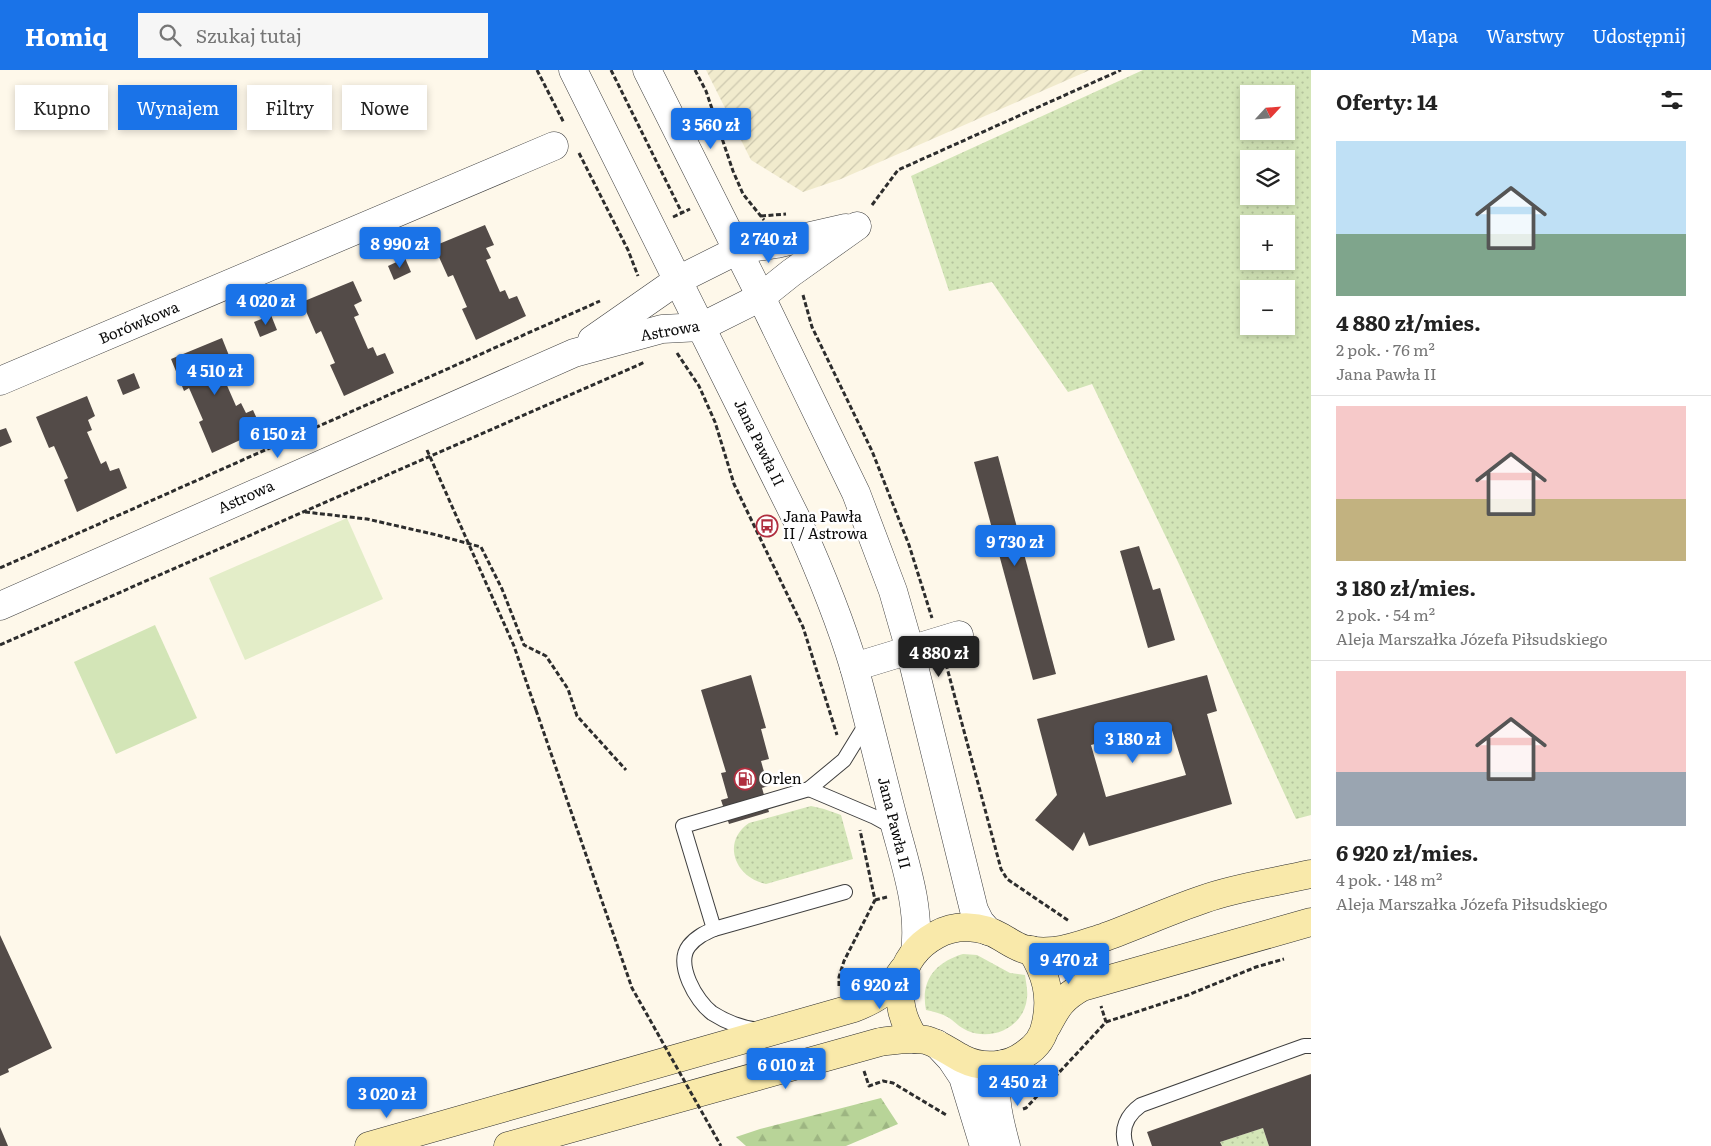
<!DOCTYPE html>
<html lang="pl">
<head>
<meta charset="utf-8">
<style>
	:root { --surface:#fff; --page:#f6f6f6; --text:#222; --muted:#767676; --line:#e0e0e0; --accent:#1a73e8 }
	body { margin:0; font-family:Literata,serif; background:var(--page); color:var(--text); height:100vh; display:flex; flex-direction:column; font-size:19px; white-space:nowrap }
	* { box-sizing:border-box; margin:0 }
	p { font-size:16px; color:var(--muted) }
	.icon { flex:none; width:28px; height:28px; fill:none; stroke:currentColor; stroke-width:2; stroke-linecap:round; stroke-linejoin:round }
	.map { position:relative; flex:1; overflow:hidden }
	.details { display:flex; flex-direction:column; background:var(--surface); width:400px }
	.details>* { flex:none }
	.guide { position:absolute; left:15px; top:15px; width:475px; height:45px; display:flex; gap:10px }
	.needle { width:32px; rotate:64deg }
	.tools { position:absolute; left:1240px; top:15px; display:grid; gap:10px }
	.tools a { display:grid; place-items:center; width:55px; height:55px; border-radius:0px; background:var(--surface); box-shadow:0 2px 8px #0003; font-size:25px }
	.price { position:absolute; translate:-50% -42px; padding:0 11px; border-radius:5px; background:var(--accent); color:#fff; font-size:16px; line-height:32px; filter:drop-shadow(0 1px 2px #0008) }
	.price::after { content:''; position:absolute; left:50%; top:30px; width:15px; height:11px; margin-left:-8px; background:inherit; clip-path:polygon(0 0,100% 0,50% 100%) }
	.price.current { background:#222; color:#fff }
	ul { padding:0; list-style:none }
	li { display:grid; align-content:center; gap:10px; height:265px; padding:0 25px }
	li+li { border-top:1px solid var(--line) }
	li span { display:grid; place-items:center; height:155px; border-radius:0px; color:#555 }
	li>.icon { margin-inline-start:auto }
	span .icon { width:90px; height:90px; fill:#fffc; stroke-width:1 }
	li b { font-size:21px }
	h2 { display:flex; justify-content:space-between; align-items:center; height:60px; padding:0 25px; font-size:21px }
	.pill { padding:0 18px; border-radius:0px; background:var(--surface); box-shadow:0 2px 8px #0003; font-size:18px; line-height:45px }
	.pill.current { background:var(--accent); color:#fff }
	header { display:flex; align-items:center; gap:30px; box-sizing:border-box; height:70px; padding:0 25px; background:var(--accent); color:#fff }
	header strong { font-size:24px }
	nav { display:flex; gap:28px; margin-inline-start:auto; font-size:18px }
	.search { width:350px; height:45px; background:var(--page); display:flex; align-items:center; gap:12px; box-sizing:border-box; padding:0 18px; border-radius:0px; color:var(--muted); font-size:19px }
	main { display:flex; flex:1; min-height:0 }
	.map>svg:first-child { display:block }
	.farmland { fill:url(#farmland-furrows) }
	.grass { fill:url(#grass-dots); fill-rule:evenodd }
	.forest { fill:url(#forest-firs) }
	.park { fill:#d3e5b7 }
	.pitch { fill:#e3edc8 }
	.building { fill:#534b48; fill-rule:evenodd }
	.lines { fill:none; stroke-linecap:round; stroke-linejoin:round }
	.service-casing { stroke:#3e3e3e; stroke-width:16 }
	.minor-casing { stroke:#3e3e3e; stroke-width:29 }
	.tertiary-casing { stroke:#3e3e3e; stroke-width:29 }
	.secondary-casing { stroke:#2d2d2d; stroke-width:29 }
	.path { stroke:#2d2d2d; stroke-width:3; stroke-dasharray:5 2.5; stroke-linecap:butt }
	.service { stroke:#fff; stroke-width:14 }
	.minor { stroke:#fff; stroke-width:28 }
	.tertiary { stroke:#fff; stroke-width:28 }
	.secondary { stroke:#f9e9aa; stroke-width:28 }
	.path-bridge { stroke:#2d2d2d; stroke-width:3; stroke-dasharray:5 2.5; stroke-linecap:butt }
	.labels { text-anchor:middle; stroke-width:5; stroke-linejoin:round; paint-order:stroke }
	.street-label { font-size:15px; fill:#0b0b0b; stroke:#fff }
	.poi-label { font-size:15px; fill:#0b0b0b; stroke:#fff; text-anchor:start }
</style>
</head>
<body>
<header>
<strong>Homiq</strong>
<div class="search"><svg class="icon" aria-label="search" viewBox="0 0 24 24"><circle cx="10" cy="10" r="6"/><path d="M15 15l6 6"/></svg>Szukaj tutaj</div>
<nav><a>Mapa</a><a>Warstwy</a><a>Udostępnij</a></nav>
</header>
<main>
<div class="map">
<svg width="1311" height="1076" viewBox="0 0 1311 1076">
	<defs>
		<pattern id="farmland-furrows" width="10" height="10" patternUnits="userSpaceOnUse" patternTransform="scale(1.25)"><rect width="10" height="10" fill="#f1ebcd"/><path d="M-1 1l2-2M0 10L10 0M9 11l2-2" fill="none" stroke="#cdc8af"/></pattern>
		<pattern id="grass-dots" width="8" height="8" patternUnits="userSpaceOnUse" patternTransform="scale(1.25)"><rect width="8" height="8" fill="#d3e5b7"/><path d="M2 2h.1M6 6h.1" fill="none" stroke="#b4c39c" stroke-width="1.8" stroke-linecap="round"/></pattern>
		<pattern id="forest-firs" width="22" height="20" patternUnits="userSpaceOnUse" patternTransform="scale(1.25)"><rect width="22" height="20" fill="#b8d498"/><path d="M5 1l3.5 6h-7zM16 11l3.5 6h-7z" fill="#9db582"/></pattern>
	</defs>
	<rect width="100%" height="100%" fill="#fef8ea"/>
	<path class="farmland" d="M706 0H1090L841 109 803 122 751 90Z"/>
	<g class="grass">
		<path d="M1143 0H1311V745L1296 749 1179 494 1092 314 1068 322 992 212 949 221 911 106ZM1249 24H1286V61H1249ZM1249 89H1286V126H1249ZM1249 154H1286V191H1249ZM1249 219H1286V256H1249Z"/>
		<path d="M811 736 824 739 841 745 853 789 766 814C735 808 721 772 749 753Z"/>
		<path d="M963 884 977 885 1010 903 1025 905C1026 913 1028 921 1027 928 1024 957 993 971 968 961 961 958 957 954 952 950 944 944 935 942 926 940 920 910 936 892 963 884Z"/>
		<path d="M1263 1058 1269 1076H1222L1220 1072Z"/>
	</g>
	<path class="forest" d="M881 1028 898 1054 846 1076H746L736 1067 760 1059Z"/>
	<path class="park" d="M155 555 197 648 116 684 74 592Z"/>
	<path class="pitch" d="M347 448 383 529 245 590 209 508Z"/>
	<g class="building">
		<path d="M485 155 494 175 486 178 491 188 486 190 500 222 505 220 509 229 517 226 526 246 476 270 462 239 467 237 453 205 448 207 434 176Z"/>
		<path d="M405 188 411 202 394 210 388 196Z"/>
		<path d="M353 211 362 231 354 235 359 245 354 247 368 279 373 277 377 286 385 283 394 303 344 326 330 295 335 293 321 261 316 264 302 232Z"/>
		<path d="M271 245 277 260 260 267 254 252Z"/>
		<path d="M222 268 230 288 223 292 227 302 222 304 236 336 241 333 246 343 253 340 262 360 212 383 199 352 203 350 189 318 184 321 171 289Z"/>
		<path d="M134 303 140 318 123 325 117 310Z"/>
		<path d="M87 326 95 346 88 350 92 360 87 362 101 394 106 391 110 401 119 398 127 418 77 442 64 410 68 408 54 376 49 378 36 347Z"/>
		<path d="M6 358 12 372 0 377V360Z"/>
		<path d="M998 386 1056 604 1033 610 974 392Z"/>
		<path d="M1139 476 1153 520 1160 518 1175 570 1148 578 1120 481Z"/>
		<path d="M751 605 766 658 761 659 769 689 761 691 768 716 762 718 769 742 729 754 721 730 728 728 721 703 726 702 701 620Z"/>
		<path d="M1207 605 1217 641 1207 644 1232 734 1089 776 1084 762 1073 781 1035 750 1057 725 1037 649ZM1170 654 1186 705 1106 727 1091 675Z"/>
		<path d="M0 865 52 978 8 999 9 1002 0 1006Z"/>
		<path d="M1311 1004V1076H1269L1263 1058 1220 1072 1222 1076H1152L1147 1062Z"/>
		<path d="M0 1057 8 1076H0Z"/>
	</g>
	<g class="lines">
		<g class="service-casing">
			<g id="service">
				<path d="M809 719 875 747 895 758"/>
				<path d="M845 822 714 859 683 756 809 719 844 690 868 651"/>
				<path d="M714 859C705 863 696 867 689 876 675 894 696 931 712 943 726 952 742 958 759 960"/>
				<path d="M1126 1076C1120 1059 1127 1045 1141 1035L1304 976H1311"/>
			</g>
		</g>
		<g class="minor-casing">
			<g id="minor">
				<path d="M592 270 678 210 738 180 776 174 846 158"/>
				<path d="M0 311 554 76"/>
				<path d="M0 536 574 283 662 259 701 257 761 227 791 203 857 156"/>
				<path d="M854 597 959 565"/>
			</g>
		</g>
		<g class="tertiary-casing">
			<g id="tertiary">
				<path d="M573 0 798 452C819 499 839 547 854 597 868 647 880 698 893 748 904 791 921 837 915 882"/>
				<path d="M647 0 761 227 856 423 893 521 910 580 974 840 980 852 988 861"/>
				<path d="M937 974 951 989 963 1007 984 1076"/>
				<path d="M1003 994C990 1021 999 1049 1006 1076"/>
			</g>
		</g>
		<g class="secondary-casing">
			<g id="secondary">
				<path d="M1047 956C1057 937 1062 928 1082 917L1311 852"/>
				<path d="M915 969C890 933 896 887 936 865 956 854 981 855 1001 867 1008 871 1015 876 1024 879 1034 882 1044 882 1054 881 1072 879 1089 872 1105 867 1138 855 1171 840 1204 829 1238 817 1276 812 1311 804"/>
				<path d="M369 1076 854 938C877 929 889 921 903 900"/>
				<path d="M508 1076 880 972C895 970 911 967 926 970 940 974 951 983 963 989 983 999 1008 997 1025 984 1036 977 1044 966 1046 953 1052 926 1046 903 1031 880"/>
			</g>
		</g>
		<g class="path">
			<path d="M537 0 564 53"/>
			<path d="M611 0 682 143"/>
			<path d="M695 0 706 21 733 101 743 124 764 150"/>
			<path d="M579 83 628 180 638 206"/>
			<path d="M872 135 898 100 1121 0"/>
			<path d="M761 146 786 144"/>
			<path d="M673 147 690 139"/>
			<path d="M803 225 812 257 872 381 909 475 932 548"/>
			<path d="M677 283 699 316 715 352 734 414 803 557 837 665"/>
			<path d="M427 380 514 576 536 640"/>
			<path d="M305 442 367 449 437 465 481 477 502 519 524 575 546 586 568 619 577 646 626 700"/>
			<path d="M0 498 600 231"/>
			<path d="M0 575 645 292"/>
			<path d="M946 594 1001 799 1007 809 1069 851"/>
			<path d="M875 830 887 827"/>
			<path d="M839 916V907L844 891 875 830 860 760"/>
			<path d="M1106 952 1188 925 1256 897 1284 889"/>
			<path d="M864 1001 869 1016 883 1011 893 1013 948 1046"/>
			<path d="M1023 1039 1026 1038 1106 952 1101 936"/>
		</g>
		<use href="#service" class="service"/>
		<use href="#minor" class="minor"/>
		<use href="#tertiary" class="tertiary"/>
		<use href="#secondary" class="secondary"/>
		<path class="path-bridge" d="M536 640 632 918 721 1076"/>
	</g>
	<defs>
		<g id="bus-ring" transform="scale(1.125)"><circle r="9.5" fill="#fff" stroke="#b02e3f" stroke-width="1.5"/><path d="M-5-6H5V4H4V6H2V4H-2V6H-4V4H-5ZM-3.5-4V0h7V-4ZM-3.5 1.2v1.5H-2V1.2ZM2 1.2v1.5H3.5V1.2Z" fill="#b02e3f"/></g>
		<g id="fuel-ring" transform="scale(1.125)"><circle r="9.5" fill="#fff" stroke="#b02e3f" stroke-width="1.5"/><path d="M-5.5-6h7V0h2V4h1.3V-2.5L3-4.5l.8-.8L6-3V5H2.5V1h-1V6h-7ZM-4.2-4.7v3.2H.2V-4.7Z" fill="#b02e3f"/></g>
	</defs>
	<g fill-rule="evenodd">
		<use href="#bus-ring" x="767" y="456"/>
		<use href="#fuel-ring" x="745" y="709"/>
	</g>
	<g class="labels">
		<g class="street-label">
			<text transform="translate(139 253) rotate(-23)" y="5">Borówkowa</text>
			<text transform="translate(670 261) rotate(-10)" y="5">Astrowa</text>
			<text transform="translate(759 373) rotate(64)" y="5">Jana Pawła II</text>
			<text transform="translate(246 427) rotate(-24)" y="5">Astrowa</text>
			<text transform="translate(894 753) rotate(76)" y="5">Jana Pawła II</text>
		</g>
		<g class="poi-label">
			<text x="783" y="452">Jana Pawła<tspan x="783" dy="17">II / Astrowa</tspan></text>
			<text x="761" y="714">Orlen</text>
		</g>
	</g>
</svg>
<div class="tools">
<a><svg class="needle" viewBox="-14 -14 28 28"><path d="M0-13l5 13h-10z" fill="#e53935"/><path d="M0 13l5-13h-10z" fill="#767676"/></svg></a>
<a><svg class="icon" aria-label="layers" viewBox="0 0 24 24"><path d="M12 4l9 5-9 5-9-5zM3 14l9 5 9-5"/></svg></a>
<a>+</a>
<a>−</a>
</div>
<b class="price" style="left:711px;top:80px">3 560 zł</b>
<b class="price" style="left:769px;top:194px">2 740 zł</b>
<b class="price" style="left:400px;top:199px">8 990 zł</b>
<b class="price" style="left:266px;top:256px">4 020 zł</b>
<b class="price" style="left:215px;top:326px">4 510 zł</b>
<b class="price" style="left:278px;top:389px">6 150 zł</b>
<b class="price" style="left:1015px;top:497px">9 730 zł</b>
<b class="price current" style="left:939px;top:608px">4 880 zł</b>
<b class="price" style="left:1133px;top:694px">3 180 zł</b>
<b class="price" style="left:1069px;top:915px">9 470 zł</b>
<b class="price" style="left:880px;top:940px">6 920 zł</b>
<b class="price" style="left:786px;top:1020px">6 010 zł</b>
<b class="price" style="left:1018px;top:1037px">2 450 zł</b>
<b class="price" style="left:387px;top:1049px">3 020 zł</b>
<div class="guide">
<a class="pill">Kupno</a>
<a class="pill current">Wynajem</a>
<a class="pill">Filtry</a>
<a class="pill">Nowe</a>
</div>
</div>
<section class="details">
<h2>Oferty: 14<svg class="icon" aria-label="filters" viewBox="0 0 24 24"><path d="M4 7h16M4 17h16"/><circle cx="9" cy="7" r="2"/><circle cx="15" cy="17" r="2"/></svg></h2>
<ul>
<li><span style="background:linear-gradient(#bfe0f5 60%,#7fa58c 0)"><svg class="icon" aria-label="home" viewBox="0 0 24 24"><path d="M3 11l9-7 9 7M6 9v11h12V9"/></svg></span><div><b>4 880 zł/mies.</b><p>2 pok. · 76 m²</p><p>Jana Pawła II</p></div></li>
<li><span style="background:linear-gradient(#f6c9c9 60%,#c2b280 0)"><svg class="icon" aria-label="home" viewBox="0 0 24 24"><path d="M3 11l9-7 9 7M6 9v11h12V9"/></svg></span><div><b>3 180 zł/mies.</b><p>2 pok. · 54 m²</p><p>Aleja Marszałka Józefa Piłsudskiego</p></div></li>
<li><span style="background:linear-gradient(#f6c9c9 65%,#9aa5b1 0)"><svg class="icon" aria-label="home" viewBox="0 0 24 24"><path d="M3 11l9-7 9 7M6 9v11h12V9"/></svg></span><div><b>6 920 zł/mies.</b><p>4 pok. · 148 m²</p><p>Aleja Marszałka Józefa Piłsudskiego</p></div></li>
</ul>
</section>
</main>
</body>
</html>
